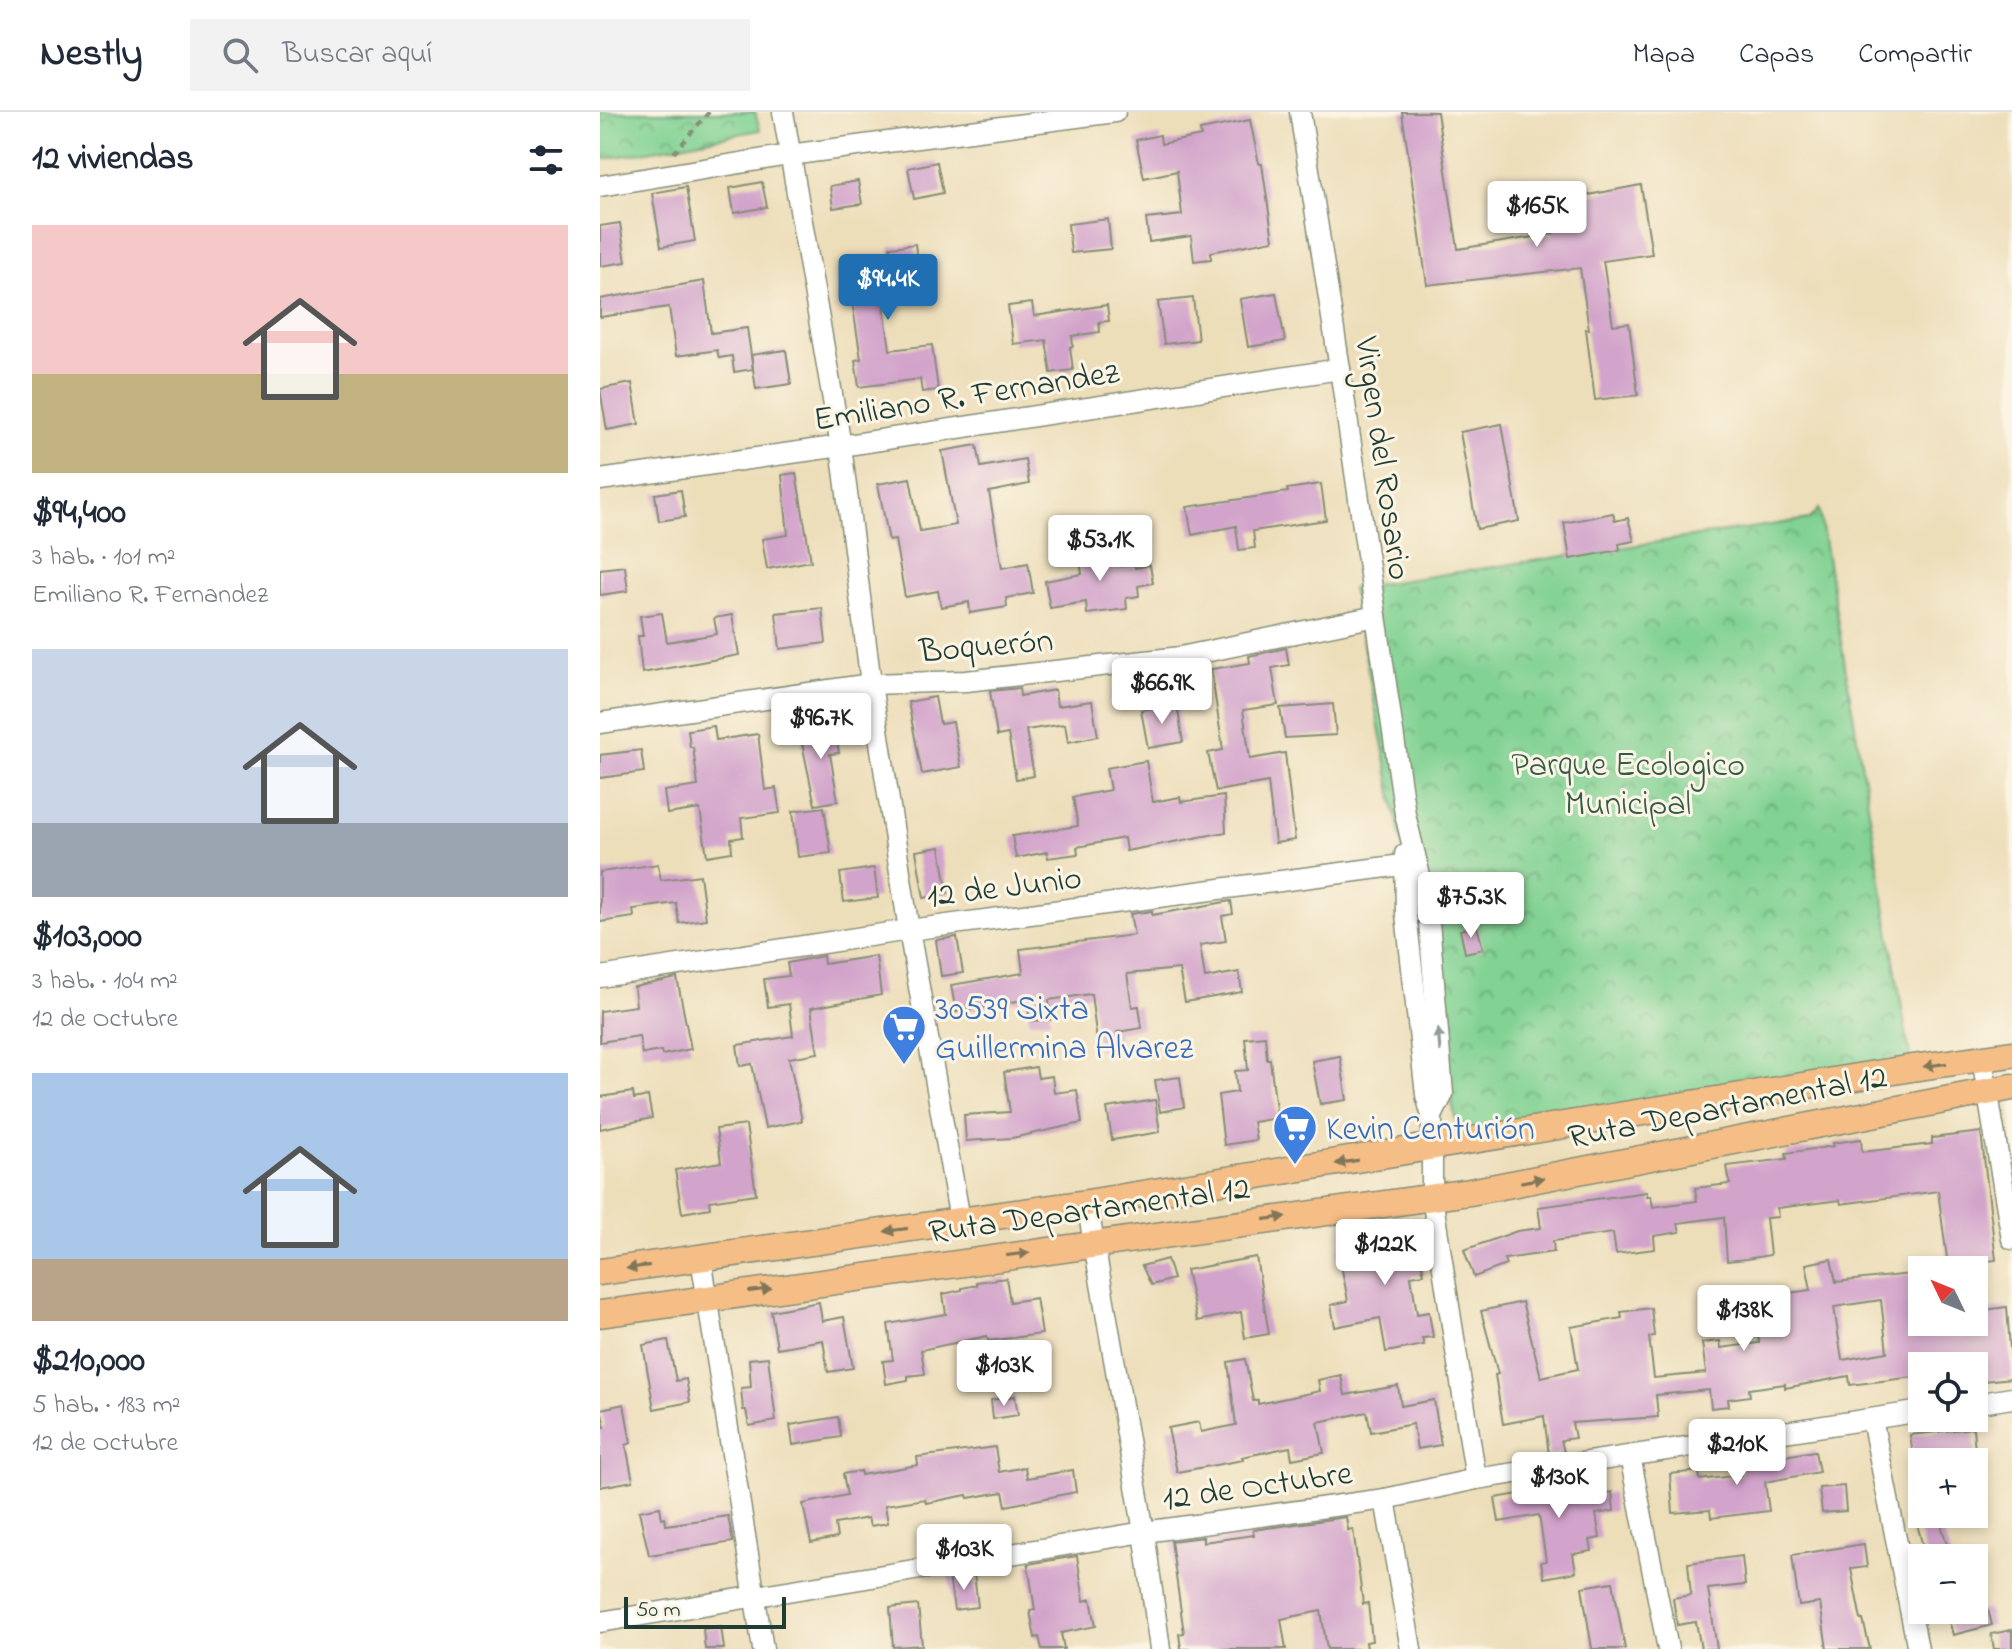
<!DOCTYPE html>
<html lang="es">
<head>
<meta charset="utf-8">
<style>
	:root { --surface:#fff; --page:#f2f2f3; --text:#1f2937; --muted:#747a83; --line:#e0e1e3; --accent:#1f6fb2 }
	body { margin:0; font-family:"Indie Flower",sans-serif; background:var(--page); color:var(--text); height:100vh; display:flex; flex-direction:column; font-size:30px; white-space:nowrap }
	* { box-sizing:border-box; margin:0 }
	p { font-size:26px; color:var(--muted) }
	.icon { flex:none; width:44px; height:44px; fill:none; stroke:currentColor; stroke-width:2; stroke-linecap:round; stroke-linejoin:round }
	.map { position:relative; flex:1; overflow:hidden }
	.details { display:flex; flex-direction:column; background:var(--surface); width:600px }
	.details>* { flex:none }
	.needle { width:52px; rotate:313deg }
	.buttons { position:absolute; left:1308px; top:1144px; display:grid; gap:16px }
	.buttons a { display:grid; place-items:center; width:80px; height:80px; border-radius:0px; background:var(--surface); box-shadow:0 4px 12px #0003; font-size:40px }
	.scale { position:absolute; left:24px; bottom:20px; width:162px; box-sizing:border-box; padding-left:8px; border:4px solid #1f3d34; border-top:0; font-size:22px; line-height:28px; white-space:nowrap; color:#1f3d34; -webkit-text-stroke:6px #fcf5e5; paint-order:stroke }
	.price { position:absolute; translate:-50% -68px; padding:0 18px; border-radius:8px; background:#fff; color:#222; font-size:26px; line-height:52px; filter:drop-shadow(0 2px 4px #0008) }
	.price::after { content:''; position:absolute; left:50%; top:48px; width:24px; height:18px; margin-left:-12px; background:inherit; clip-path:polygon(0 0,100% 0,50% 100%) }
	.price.on { background:var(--accent); color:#fff }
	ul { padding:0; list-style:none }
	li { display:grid; align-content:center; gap:16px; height:424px; padding:0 32px }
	li span { display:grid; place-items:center; height:248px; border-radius:0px; color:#555 }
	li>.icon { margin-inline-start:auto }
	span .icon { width:144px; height:144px; fill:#fffc; stroke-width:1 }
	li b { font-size:34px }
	h2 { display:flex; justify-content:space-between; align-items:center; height:96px; padding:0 32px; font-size:34px }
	header { display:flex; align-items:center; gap:48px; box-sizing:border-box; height:112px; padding:0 40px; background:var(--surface); border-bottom:2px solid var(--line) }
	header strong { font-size:38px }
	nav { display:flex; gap:44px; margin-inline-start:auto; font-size:28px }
	.search { width:560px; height:72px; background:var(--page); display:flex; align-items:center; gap:20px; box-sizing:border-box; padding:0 28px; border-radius:0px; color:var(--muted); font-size:30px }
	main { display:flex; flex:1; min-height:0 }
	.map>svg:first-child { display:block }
	.park { fill:url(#park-crowns); stroke:#508864; stroke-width:2 }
	.building { fill:#d2a3cb; fill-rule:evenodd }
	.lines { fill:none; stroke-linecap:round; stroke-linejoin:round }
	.minor-casing { stroke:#868e77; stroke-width:23 }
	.major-casing { stroke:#868e77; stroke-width:29 }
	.path { stroke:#868e77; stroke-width:4; stroke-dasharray:6 6; stroke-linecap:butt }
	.minor { stroke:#fff; stroke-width:20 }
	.major { stroke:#f6be87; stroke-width:26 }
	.oneway { fill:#8f9e9a }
	.oneway2 { fill:#807759 }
	.labels { text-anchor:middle; stroke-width:6; stroke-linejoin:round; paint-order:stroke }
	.street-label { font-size:34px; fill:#1f3d34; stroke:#fcf5e5 }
	.park-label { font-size:34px; fill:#335b47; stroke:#fcf5e5 }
	.shop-label { font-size:34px; fill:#366cbe; stroke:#fcf5e5; text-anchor:start }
</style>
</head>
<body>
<header>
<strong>Nestly</strong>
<div class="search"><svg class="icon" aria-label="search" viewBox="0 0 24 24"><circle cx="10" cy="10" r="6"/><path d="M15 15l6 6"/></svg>Buscar aquí</div>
<nav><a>Mapa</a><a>Capas</a><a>Compartir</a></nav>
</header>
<main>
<section class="details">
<h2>12 viviendas<svg class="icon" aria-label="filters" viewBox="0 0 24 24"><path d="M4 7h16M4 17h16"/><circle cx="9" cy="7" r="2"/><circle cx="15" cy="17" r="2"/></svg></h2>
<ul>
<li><span style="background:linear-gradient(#f6c9c9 60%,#c2b280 0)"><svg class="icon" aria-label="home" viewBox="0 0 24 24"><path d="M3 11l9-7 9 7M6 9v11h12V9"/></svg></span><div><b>$94,400</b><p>3 hab. · 101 m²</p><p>Emiliano R. Fernandez</p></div></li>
<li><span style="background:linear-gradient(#c9d6e8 70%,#9aa5b1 0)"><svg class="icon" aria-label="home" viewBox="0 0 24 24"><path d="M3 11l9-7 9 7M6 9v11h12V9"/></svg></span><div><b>$103,000</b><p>3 hab. · 104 m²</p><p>12 de Octubre</p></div></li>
<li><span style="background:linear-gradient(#a9c7e8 75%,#b9a48a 0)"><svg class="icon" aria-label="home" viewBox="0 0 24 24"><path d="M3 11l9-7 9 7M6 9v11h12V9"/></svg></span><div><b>$210,000</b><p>5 hab. · 183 m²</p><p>12 de Octubre</p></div></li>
</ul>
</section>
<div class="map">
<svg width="1412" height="1537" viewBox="0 0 1412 1537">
	<defs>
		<pattern id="park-crowns" width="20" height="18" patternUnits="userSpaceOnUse" patternTransform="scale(2)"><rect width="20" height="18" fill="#81d293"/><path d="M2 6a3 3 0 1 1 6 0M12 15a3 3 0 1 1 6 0" fill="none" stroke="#69ac79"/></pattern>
	</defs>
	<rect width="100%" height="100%" fill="#fcf5e5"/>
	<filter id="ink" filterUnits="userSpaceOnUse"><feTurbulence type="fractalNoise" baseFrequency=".0125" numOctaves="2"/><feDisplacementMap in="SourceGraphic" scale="16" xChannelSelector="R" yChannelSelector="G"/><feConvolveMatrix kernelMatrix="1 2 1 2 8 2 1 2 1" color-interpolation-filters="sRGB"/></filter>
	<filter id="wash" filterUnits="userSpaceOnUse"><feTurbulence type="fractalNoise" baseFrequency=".006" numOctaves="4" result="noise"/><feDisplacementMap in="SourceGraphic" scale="32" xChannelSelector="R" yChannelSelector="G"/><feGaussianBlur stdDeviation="1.8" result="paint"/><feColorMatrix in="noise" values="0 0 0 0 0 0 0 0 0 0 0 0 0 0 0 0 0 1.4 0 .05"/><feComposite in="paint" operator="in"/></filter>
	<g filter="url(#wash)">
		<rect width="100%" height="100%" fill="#eddeba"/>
		<g class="park">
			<path d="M0 0H155L160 18 0 48Z"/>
			<path d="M1219 397 1312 956 860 1031 752 476 1210 407Z"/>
		</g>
		<g id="blocks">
			<g class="building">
				<path d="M802 0H837L858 137 953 122 948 84 987 78 988 83 1041 73 1052 142 1003 149 1013 213 1029 211 1038 283 995 288 986 217H989L980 156 827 173Z"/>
				<path d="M650 8 659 52H662L673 128 611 140V147L594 149 591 124 549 130 546 107 582 103 577 59 544 66 536 28 560 23 561 32 601 24 600 18Z"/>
				<path d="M337 50 343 81 314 87 308 56Z"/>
				<path d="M258 69 262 92 233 96 230 74Z"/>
				<path d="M162 70 167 95 134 101 130 76Z"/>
				<path d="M86 75 95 129 61 135 52 81Z"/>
				<path d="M508 107 511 137 471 141 468 112Z"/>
				<path d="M20 111 26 150 0 154V114Z"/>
				<path d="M315 132 322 182 283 187 290 238 332 233 338 278 322 280 320 267 259 275 255 248 261 247 247 157 292 149 290 135Z"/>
				<path d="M104 169 111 221 147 216 153 257 134 260 132 244 119 246 117 238 76 244 69 195 0 205V187Z"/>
				<path d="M676 181 685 229 648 235 640 187Z"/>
				<path d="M593 186 598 228 564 232 558 190Z"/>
				<path d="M432 191 434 204 507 193 509 209 499 210 500 220 472 224 473 234 470 235 473 258 451 261 446 228 413 232 408 194Z"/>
				<path d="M186 238 191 272 156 277 151 243Z"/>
				<path d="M32 271 39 312 7 318 0 277Z"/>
				<path d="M902 312 919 409 877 417 860 320Z"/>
				<path d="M377 333 381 355 425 347 429 372 389 380 402 456 428 451 433 481 406 486 407 495 370 501 369 490 341 495 338 479 305 485 295 428 289 429 278 372 310 366 320 419 356 413 342 339Z"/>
				<path d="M196 361 211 449 167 457 162 427 188 423 182 363Z"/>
				<path d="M721 372 726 408 653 419 655 436 639 438 636 414 592 423 587 395 688 380 687 377Z"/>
				<path d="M81 378 85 405 59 409 55 382Z"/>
				<path d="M1013 401 1015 409 1028 406 1034 429 1019 432 1020 438 970 447 964 411Z"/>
				<path d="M519 435 521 454 534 452 535 456 550 453 553 471 538 474 539 484 526 486 527 497 487 502 486 490 450 496 445 469 482 462 479 441Z"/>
				<path d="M25 454 28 479 0 483V457Z"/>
				<path d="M222 496 226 531 180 537 176 501Z"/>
				<path d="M62 501 67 530 117 522 114 506 132 503 139 543 42 561 38 524H43L40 504Z"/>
				<path d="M686 536 689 553 672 556 678 593 643 598 650 647 685 641 695 728 675 731 668 670 616 679 608 641 623 638 611 557 650 551 649 544Z"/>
				<path d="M419 576 420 584 455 578 457 594 492 589 498 624 468 630 465 612 426 618 434 664 416 667 408 622 397 624 390 579Z"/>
				<path d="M335 585 340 612 353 610 361 655 322 662 308 590Z"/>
				<path d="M577 592 583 630 548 636 541 598Z"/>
				<path d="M733 592 736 623 685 626 680 596Z"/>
				<path d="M234 611 239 641 230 642 238 689 215 693 199 617Z"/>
				<path d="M114 614 116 628 158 622 165 678 176 676 180 701 141 706 143 725 131 727 132 740 107 744 100 697 67 702 64 679 98 674 93 635H90L88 618Z"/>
				<path d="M41 638 44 660 0 666V643Z"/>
				<path d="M546 649 553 690 580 685 581 690 624 684 626 720 526 739 524 726 477 735 478 742 448 746 447 740 416 746 412 724 478 714 473 685 510 678 506 656Z"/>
				<path d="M224 695 231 741 198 745 193 699Z"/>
				<path d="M340 735 348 781 324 786 316 739Z"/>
				<path d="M58 752 61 768 100 763 106 807 79 811 76 791 33 797 34 805 0 810V760Z"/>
				<path d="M274 756 278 786 244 790 240 761Z"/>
				<path d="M631 789 633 802 622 804 626 829 600 833 605 866 639 860 642 880 585 890 579 857 527 862 532 895 539 894 542 916 517 920 519 934 498 937 491 882 449 888 450 908 429 909 428 887 356 900 351 873 423 861 420 837 534 823 530 802 552 799V803Z"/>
				<path d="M877 814 883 837 865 841 860 818Z"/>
				<path d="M357 825 363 861 341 864 336 828Z"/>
				<path d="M223 844 224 852 276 844 281 883 211 896 218 941 189 946 202 1009 165 1016 152 952 140 954 137 933 193 924 189 892 168 895 164 867 189 864 187 851Z"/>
				<path d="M77 866 91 937 62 943 61 939 42 942 39 924 0 930V899L36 894 34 875Z"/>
				<path d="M665 924 667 947H670L677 1006 653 1010 656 1028 624 1033 618 983 637 980 635 959 648 958 645 926Z"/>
				<path d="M740 944 747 988 720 992 712 949Z"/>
				<path d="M436 955 438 966 452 964 454 981 477 978 482 1011 412 1026 366 1029 364 1003 410 1000 404 960Z"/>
				<path d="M580 965 584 995 560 1000 555 968Z"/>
				<path d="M33 980 34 987 48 984 52 1006 0 1017V985Z"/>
				<path d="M555 988 560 1020 512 1028 507 996Z"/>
				<path d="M146 1013 156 1082 109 1089 110 1096 82 1101 75 1058 121 1050 116 1017Z"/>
				<path d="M1381 1020 1396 1148 1348 1154 1338 1079 1241 1092 1240 1088 1177 1096 1178 1105 1166 1106 1170 1143 1146 1147 1127 1149 1124 1105 1078 1111 1080 1120 1054 1124 1055 1137 1016 1142 1013 1121 953 1129 954 1140 904 1147 906 1153 874 1165 864 1138 917 1119 941 1116 938 1095 1047 1080V1084H1051L1053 1095 1097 1089 1095 1076 1130 1072 1127 1054 1187 1047 1186 1041 1234 1034 1233 1031 1261 1027 1262 1040 1332 1032V1026Z"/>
				<path d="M813 1110 824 1162 811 1164 817 1202 829 1200 833 1225 822 1226 824 1233 786 1240 780 1206 735 1215 731 1193 748 1189 738 1137 770 1131 768 1120 780 1119V1115Z"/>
				<path d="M656 1145 669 1222 645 1226 641 1200 597 1209 586 1158Z"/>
				<path d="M567 1147 573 1167 551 1173 542 1154Z"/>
				<path d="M1231 1147 1236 1170 1310 1162 1313 1182H1322V1210H1374V1203L1385 1202V1198L1407 1195 1412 1266 1374 1270V1254H1322V1264L1250 1273 1249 1264 1185 1276V1272L1149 1277 1150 1284 1128 1287 1129 1294 1111 1296 1109 1278 1056 1283 1058 1305 972 1311 975 1326 961 1328 964 1340 949 1343 944 1304 903 1312 895 1263 898 1262 881 1199 922 1190 941 1265 978 1257 971 1215 1022 1206 1021 1200 1051 1196 1054 1224 1049 1225 1054 1266 1106 1261 1102 1231 1120 1229 1121 1236 1159 1231 1153 1186 1211 1178 1206 1152ZM1281 1188 1287 1240 1242 1248 1234 1195Z"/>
				<path d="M406 1166 410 1190 436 1186 442 1222 388 1229 387 1224 321 1238 325 1262 308 1264V1268L286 1272 283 1249 293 1248 288 1212 346 1202 343 1182 362 1178V1176L377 1173 376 1170Z"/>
				<path d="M219 1190 222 1209 244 1205 253 1256 228 1260 223 1228 177 1236 171 1199Z"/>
				<path d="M68 1228 76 1269 86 1267 90 1290 54 1297 43 1233Z"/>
				<path d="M168 1245 176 1309 149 1314 146 1298H143L141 1276 151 1275 149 1247Z"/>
				<path d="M645 1247 653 1289 658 1288V1292L720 1279 718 1268 741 1263 745 1283 798 1274 801 1294 834 1288 841 1333 817 1337 813 1312 771 1320 767 1300 718 1310 724 1341 692 1347 690 1335 642 1345 643 1348 577 1360 568 1316 599 1310 601 1320 636 1313 628 1250Z"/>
				<path d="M415 1284 418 1303 393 1307 391 1288Z"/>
				<path d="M24 1292 31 1331 26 1333 33 1369 0 1375V1316L5 1315 1 1297Z"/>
				<path d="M238 1305 241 1325 193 1333 190 1313Z"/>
				<path d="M1373 1316 1376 1350H1314L1310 1323Z"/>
				<path d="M395 1335 399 1360 425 1355 427 1366 473 1358 476 1380 406 1394 403 1380 368 1386 367 1383 326 1391 325 1387 285 1393 288 1411 270 1414 268 1406 235 1412 237 1426 211 1431 203 1392 247 1383 243 1362 261 1359V1363L318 1353 317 1345Z"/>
				<path d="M1215 1339 1219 1360 1165 1370 1169 1399 1111 1406 1110 1398 1073 1401 1070 1362 1099 1359 1100 1368 1142 1363 1140 1354 1185 1347 1184 1344Z"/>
				<path d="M970 1366 972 1378 990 1376 992 1384 1012 1380 1014 1399 996 1402 1000 1426 990 1428 992 1439 973 1442 976 1460 944 1466 941 1450 946 1449 939 1403 899 1410 895 1386 942 1378 941 1370Z"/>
				<path d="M1244 1374 1246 1399 1222 1401 1219 1376Z"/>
				<path d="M60 1395 62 1406 65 1405 66 1413 128 1404 133 1430 49 1443 39 1399Z"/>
				<path d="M1338 1402 1351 1446H1326L1316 1408Z"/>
				<path d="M746 1405 748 1418 753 1417 763 1492 768 1491 772 1529 766 1530 767 1537H727L721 1499 681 1507 686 1537H581L579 1522 584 1521 571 1429 603 1425V1430L654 1423 653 1418Z"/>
				<path d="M1264 1432 1267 1455 1251 1457 1261 1508H1263L1270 1537H1227L1220 1491 1199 1494 1192 1443Z"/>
				<path d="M477 1444 484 1489 491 1487 496 1514 461 1521 464 1537H442L439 1525 435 1526 430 1499 435 1498 428 1452Z"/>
				<path d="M1142 1444 1145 1473 1108 1477 1117 1537H1101L1096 1510 1077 1513 1073 1486 1091 1483 1088 1451Z"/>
				<path d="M374 1461 378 1495 354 1498 349 1465Z"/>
				<path d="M1013 1470 1025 1537H992L982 1475Z"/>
				<path d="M318 1493 322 1533 293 1535 290 1496Z"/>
				<path d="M1346 1498H1388L1392 1513 1353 1523Z"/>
				<path d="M121 1514 124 1537H105L103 1517Z"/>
				<path d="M1412 1518V1537H1394L1391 1522Z"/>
			</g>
		</g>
	</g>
	<g filter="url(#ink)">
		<use href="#blocks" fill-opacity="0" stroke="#868e77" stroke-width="2"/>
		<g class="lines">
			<g class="minor-casing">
				<g id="minor">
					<path d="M183 0 241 334 271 572 309 818 360 1108"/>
					<path d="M700 0 740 257 805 702 828 797 843 982 832 1004"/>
					<path d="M0 74 189 43 515 0"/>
					<path d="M0 368 241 334 740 257"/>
					<path d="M0 611 271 572 366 569 581 545 776 504"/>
					<path d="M805 742 806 802 826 983 832 1004V1085L876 1367"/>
					<path d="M0 865 309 818 817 751"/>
					<path d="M1382 946 1412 1127"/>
					<path d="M487 1091 544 1420 560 1537"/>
					<path d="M101 1146 163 1537"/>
					<path d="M1374 1292 1412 1286"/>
					<path d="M1272 1307 1318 1537"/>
					<path d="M1030 1344 1068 1537"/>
					<path d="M785 1387 811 1537"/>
					<path d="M0 1510 544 1420 785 1387 876 1367 1322 1299"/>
				</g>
			</g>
			<g class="major-casing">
				<g id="major">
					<path d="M0 1160 487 1091 1312 956 1412 942"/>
					<path d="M0 1202 870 1080 1412 975"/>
				</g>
			</g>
			<path class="path" d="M74 41 109 0"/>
			<use href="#minor" class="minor"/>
			<use href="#major" class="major"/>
		</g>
		<defs><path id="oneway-solid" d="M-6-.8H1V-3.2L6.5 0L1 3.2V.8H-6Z" transform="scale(2)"/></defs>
		<use class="oneway" href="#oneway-solid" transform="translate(839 928) rotate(-95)"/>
		<g class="oneway2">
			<use href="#oneway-solid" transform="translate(1335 953) rotate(172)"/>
			<use href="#oneway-solid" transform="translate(747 1050) rotate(171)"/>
			<use href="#oneway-solid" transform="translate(932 1068) rotate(-11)"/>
			<use href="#oneway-solid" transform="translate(675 1106) rotate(-8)"/>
			<use href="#oneway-solid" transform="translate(296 1118) rotate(172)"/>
			<use href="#oneway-solid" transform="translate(418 1142) rotate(-8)"/>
			<use href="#oneway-solid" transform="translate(38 1155) rotate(172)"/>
			<use href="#oneway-solid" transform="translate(160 1178) rotate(-8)"/>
		</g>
	</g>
	<defs>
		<g id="supermarket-pin" transform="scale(2.3)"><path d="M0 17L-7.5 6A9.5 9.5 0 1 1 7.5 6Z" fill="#3f7fe0" stroke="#fcf5e5"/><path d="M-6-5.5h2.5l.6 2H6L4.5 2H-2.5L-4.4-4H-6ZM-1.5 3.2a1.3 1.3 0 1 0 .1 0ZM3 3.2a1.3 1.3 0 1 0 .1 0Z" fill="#fff"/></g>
	</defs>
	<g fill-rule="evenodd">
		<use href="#supermarket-pin" x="304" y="915"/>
		<use href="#supermarket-pin" x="695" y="1015"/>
	</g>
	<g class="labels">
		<g class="street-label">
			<text transform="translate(366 282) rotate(-9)" y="12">Emiliano R. Fernandez</text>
			<text transform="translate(785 346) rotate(82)" y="12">Virgen del Rosario</text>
			<text transform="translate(386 532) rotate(-5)" y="12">Boquerón</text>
			<text transform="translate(404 773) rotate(-7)" y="12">12 de Junio</text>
			<text transform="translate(1127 993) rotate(-11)" y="12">Ruta Departamental 12</text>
			<text transform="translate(489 1096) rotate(-8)" y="12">Ruta Departamental 12</text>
			<text transform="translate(657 1372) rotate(-8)" y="12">12 de Octubre</text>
		</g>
		<g class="park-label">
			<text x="1028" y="663">Parque Ecologico<tspan x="1028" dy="39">Municipal</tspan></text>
		</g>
		<g class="shop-label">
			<text x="335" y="907">30539 Sixta<tspan x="335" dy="39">Guillermina Alvarez</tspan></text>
			<text x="726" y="1027">Kevin Centurión</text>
		</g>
	</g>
</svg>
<div class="buttons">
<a><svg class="needle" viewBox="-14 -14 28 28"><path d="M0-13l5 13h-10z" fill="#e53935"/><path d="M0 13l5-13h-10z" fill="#747a83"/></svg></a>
<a><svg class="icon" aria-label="locate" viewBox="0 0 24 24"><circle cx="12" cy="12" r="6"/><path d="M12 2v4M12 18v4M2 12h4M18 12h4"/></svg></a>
<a>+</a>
<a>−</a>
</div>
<div class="scale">50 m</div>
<b class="price" style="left:937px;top:137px">$165K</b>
<b class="price on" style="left:288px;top:210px">$94.4K</b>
<b class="price" style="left:500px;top:471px">$53.1K</b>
<b class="price" style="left:562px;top:614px">$66.9K</b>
<b class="price" style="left:221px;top:649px">$96.7K</b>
<b class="price" style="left:871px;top:828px">$75.3K</b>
<b class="price" style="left:785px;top:1175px">$122K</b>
<b class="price" style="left:1144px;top:1241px">$138K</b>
<b class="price" style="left:404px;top:1296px">$103K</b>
<b class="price" style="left:1137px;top:1375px">$210K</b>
<b class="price" style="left:959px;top:1408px">$130K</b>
<b class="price" style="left:364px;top:1480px">$103K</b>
</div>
</main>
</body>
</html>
